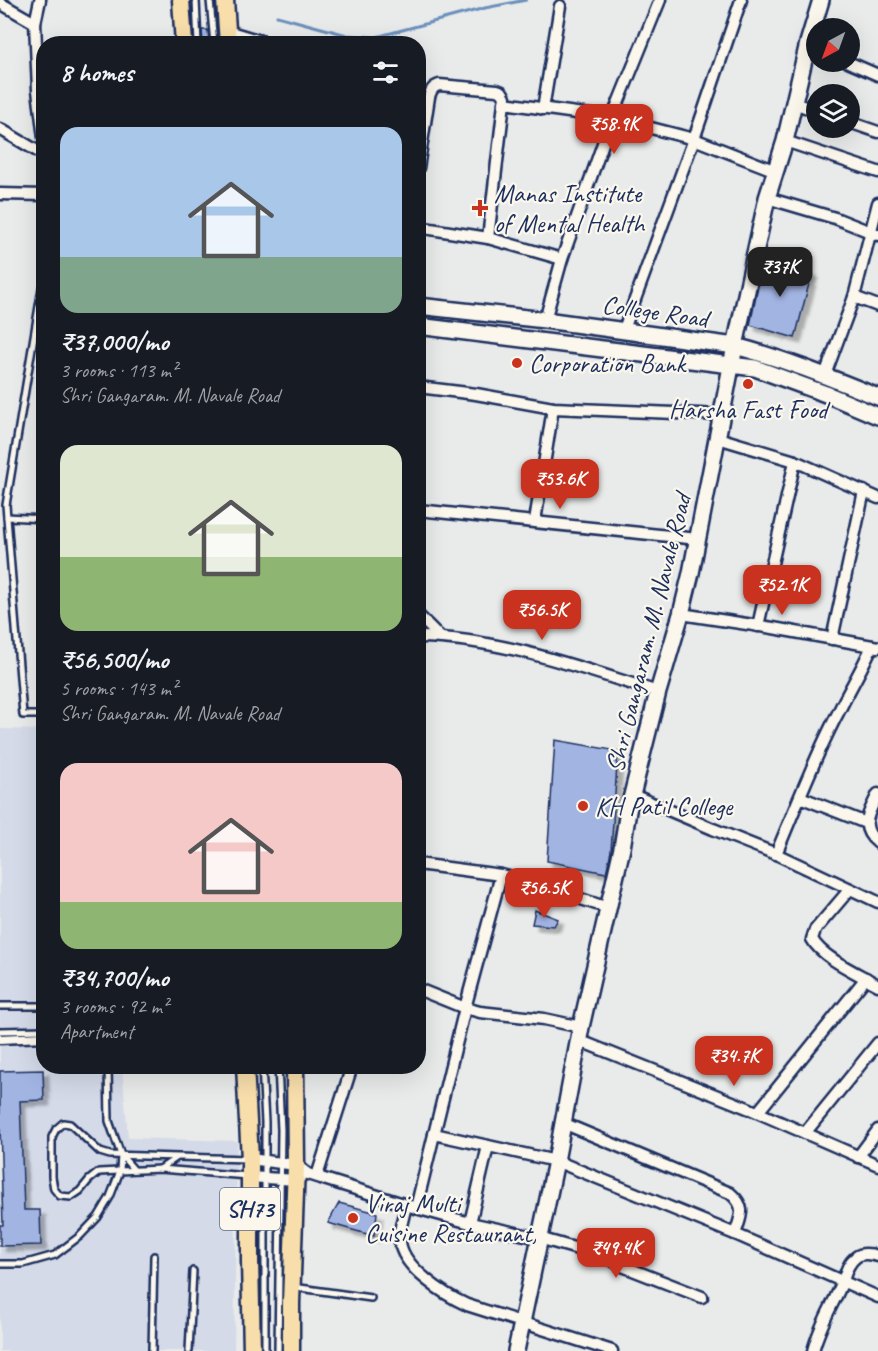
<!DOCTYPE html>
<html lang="en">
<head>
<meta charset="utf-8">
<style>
	:root { --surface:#171b24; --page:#242831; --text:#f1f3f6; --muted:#9ea1a6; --accent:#c8321e }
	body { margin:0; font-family:Caveat,sans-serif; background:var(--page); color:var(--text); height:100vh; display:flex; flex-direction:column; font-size:22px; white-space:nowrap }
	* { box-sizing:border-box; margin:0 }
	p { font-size:20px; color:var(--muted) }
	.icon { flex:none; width:33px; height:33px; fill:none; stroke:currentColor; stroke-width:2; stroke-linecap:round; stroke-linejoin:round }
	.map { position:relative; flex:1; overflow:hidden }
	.panel { position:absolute; left:36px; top:36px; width:390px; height:1038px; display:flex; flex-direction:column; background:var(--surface); border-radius:24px; box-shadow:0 6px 24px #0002 }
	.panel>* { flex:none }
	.needle { width:39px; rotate:221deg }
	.tools { position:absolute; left:806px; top:18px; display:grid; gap:12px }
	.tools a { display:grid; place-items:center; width:54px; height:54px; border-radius:50%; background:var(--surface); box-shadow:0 6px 24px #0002; font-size:30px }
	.price { position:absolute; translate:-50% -51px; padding:0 14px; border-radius:12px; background:var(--accent); color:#fff; font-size:20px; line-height:39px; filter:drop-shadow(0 2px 3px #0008) }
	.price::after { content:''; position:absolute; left:50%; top:36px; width:18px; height:14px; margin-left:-9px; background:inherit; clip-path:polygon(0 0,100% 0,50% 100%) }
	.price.active { background:#222; color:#fff }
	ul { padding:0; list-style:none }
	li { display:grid; align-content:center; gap:12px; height:318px; padding:0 24px }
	li span { display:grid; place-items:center; height:186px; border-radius:18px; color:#555 }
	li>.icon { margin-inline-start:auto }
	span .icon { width:108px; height:108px; fill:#fffc; stroke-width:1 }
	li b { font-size:26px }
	h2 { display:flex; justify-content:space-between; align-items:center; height:72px; padding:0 24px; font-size:26px }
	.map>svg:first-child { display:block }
	.built { fill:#d4dae8 }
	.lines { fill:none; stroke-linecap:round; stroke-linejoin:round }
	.stream { stroke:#6a90bc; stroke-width:3 }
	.building { fill:#a2b4e2; stroke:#1b2f5e; stroke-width:1.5; filter:url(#shadow) }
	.service-casing { stroke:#1b2f5e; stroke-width:10 }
	.pedestrian-casing { stroke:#1b2f5e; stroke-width:13 }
	.minor-casing { stroke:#1b2f5e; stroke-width:15 }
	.secondary-casing { stroke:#1b2f5e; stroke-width:20 }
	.primary-casing { stroke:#1b2f5e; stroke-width:21 }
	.service { stroke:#fbf7ec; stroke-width:5 }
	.pedestrian { stroke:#fbf7ec; stroke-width:8 }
	.minor { stroke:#fbf7ec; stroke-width:10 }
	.secondary { stroke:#fbf7ec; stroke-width:15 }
	.primary { stroke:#f8deab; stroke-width:16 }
	.poi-dot { fill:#c8321e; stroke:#fbf7ec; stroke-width:2 }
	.labels { text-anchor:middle; stroke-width:4.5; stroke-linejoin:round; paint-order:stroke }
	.shield { fill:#fbf7ec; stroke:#5e6b89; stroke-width:1.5 }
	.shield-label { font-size:24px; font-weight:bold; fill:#1b2f5e }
	.poi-label { font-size:26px; fill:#1b2f5e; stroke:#fbf7ec; text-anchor:start }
	.street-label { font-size:26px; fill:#1b2f5e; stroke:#fbf7ec }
</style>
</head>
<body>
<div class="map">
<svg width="878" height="1351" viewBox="0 0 878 1351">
	<defs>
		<filter id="shadow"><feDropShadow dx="5.5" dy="5.5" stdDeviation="1.5" flood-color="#0004"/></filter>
	</defs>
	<rect width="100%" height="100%" fill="#e9eaea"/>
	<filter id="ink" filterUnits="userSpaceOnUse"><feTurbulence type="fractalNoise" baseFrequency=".0167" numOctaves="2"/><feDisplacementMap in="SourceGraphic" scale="12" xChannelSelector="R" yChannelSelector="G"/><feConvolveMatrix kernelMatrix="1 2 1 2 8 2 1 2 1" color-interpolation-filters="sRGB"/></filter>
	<g filter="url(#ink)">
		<path class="built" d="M0 729 44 730V1066L122 1067 128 1138 237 1141 234 1351H0Z"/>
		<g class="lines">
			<path class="stream" d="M277 16 347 35 376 37 485 8 526 0"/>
		</g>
		<g class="building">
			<path d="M202 30H208L209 44H203Z"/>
			<path d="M764 258 812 272 795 338 750 325Z"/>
			<path d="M555 740 618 751 611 851 606 873 547 861Z"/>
			<path d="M535 910 558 919 554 926 532 924Z"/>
			<path d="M43 1070 44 1100 20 1101 24 1210H40L41 1245 0 1246V1225H3L0 1126V1071Z"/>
			<path d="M339 1203 377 1213 374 1236 328 1223Z"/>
		</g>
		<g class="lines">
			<g class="service-casing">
				<g id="service">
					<path d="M196 0 198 44"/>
					<path d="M210 0 214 44"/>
					<path d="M44 288H42L6 505 23 715H44"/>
					<path d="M7 517 44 519"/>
					<path d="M0 1006H44"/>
					<path d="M0 1031 44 1030"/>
					<path d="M262 1066 265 1122V1351"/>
					<path d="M121 1155 134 1170"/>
					<path d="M247 1159 110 1155 100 1152 70 1124 63 1123 56 1129 52 1137V1177L54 1189 60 1196 71 1197 80 1191 89 1180 99 1172 160 1169 248 1176"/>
					<path d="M160 1169 176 1158"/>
					<path d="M0 1264H23L55 1255 80 1236 98 1217 110 1197 120 1171 121 1155 109 1121 108 1066"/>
					<path d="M293 1287 371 1298"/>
					<path d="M152 1351 154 1256"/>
					<path d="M189 1351 193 1271"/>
					<path d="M278 1351 281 1130 278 1066"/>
				</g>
			</g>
			<g class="pedestrian-casing">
				<path id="pedestrian" d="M0 1039 44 1037"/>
			</g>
			<g class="minor-casing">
				<g id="minor">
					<path d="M40 0 35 23 38 90 44 138"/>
					<path d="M0 3 35 23"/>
					<path d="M227 31 271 44"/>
					<path d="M848 62 878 75"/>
					<path d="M794 103 816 111"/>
					<path d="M543 109 560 6"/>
					<path d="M849 122 878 132"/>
					<path d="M0 129 44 155"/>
					<path d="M785 141 878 172"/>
					<path d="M418 168 429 97C431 90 433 87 439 85L497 90 502 92 505 97 504 103"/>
					<path d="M0 194 44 195"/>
					<path d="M767 198 835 218 878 235"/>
					<path d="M418 227 488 238 562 259"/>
					<path d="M488 238 504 103 612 118 660 0"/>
					<path d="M854 297 878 203"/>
					<path d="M545 320 562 259 612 118 694 139 776 171"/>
					<path d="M623 332 694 139 741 0"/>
					<path d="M825 375 854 297 878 306"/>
					<path d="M418 387 476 394 553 408 723 415"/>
					<path d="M718 438 795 461 878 498"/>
					<path d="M418 510 698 539"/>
					<path d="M535 521 553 408"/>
					<path d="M681 614 773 628 878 647"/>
					<path d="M418 615 440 637"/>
					<path d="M758 626 795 461"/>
					<path d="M418 637C501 638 580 668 658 692"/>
					<path d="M832 639 864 491"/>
					<path d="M878 794C869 813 858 827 878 843"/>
					<path d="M633 795 713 829 776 854 878 902"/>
					<path d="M800 797 866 823"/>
					<path d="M776 854C796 807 814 758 838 713 849 690 862 669 872 646"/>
					<path d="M418 864 501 875 530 882 608 908"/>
					<path d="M850 889 815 930 812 939C822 958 859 974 878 985"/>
					<path d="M418 989 465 1008 480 1012 544 1019 581 1027"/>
					<path d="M578 1040 750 1109 878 1165"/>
					<path d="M758 1112 866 978"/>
					<path d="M563 1123 730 1193C747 1207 741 1216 735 1234"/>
					<path d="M805 1133 878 1043"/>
					<path d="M434 1134 556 1161 735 1234 878 1297"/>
					<path d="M858 1157 878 1130"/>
					<path d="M250 1159 296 1165 308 1174 416 1208 470 1223 539 1238 609 1258 620 1265 702 1297"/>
					<path d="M317 1176 352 1066"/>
					<path d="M250 1177 296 1180 300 1178"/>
					<path d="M406 1205C404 1216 398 1231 400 1242 403 1268 445 1295 467 1305L612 1351"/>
					<path d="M416 1208 465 1008 501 875"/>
					<path d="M470 1223 488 1146"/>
					<path d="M813 1351C819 1326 833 1305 843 1281 846 1272 848 1263 856 1257 862 1252 871 1254 878 1256"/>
				</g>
			</g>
			<g class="secondary-casing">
				<g id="secondary">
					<path d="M418 306 545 320 735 346C785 359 831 378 878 397"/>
					<path d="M418 326 755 368 826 394 878 416"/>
					<path d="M516 1351 556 1161 581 1027 622 848 628 811 658 692 681 614 691 573 735 346 767 198 785 141 808 43 821 0"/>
				</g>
			</g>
			<g class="primary-casing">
				<g id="primary">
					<path d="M181 0 184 44"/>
					<path d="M225 0 228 44"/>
					<path d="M245 1066 250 1159V1261L252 1351"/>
					<path d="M291 1351V1303L296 1165 295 1066"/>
				</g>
			</g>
			<use href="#service" class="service"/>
			<use href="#pedestrian" class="pedestrian"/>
			<use href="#minor" class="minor"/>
			<use href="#secondary" class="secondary"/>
			<use href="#primary" class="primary"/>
		</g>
	</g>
	<g class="poi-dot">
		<path d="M477 199h6v6h6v6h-6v6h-6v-6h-6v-6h6z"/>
		<circle cx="517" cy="363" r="6"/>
		<circle cx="748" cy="384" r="6"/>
		<circle cx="583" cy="806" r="6"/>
		<circle cx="353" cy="1218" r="6"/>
	</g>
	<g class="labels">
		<rect class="shield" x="220" y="1188" width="60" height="42" rx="4.5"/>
		<g class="shield-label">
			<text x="250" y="1217">SH73</text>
		</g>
		<g class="poi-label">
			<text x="494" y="202">Manas Institute<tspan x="494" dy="30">of Mental Health</tspan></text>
			<text x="529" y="372">Corporation Bank</text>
			<text x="748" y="418" text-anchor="middle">Harsha Fast Food</text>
			<text x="595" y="815">KH Patil College</text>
			<text x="365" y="1212">Viraj Multi<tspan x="365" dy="30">Cuisine Restaurant,</tspan></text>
		</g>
		<g class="street-label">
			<text transform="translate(655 311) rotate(8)" y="9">College Road</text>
			<text transform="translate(648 633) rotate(-76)" y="9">Shri Gangaram. M. Navale Road</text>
		</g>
	</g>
</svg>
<div class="tools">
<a><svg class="needle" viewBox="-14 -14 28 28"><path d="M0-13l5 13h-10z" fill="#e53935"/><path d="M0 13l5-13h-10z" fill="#9ea1a6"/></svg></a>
<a><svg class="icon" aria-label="layers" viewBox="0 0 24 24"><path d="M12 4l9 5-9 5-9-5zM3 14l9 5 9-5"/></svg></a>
</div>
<b class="price" style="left:614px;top:155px">₹58.9K</b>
<b class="price active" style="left:780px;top:298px">₹37K</b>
<b class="price" style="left:560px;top:510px">₹53.6K</b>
<b class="price" style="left:782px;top:616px">₹52.1K</b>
<b class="price" style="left:542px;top:641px">₹56.5K</b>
<b class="price" style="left:544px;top:919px">₹56.5K</b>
<b class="price" style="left:734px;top:1087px">₹34.7K</b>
<b class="price" style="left:616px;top:1279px">₹49.4K</b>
<section class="panel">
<h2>8 homes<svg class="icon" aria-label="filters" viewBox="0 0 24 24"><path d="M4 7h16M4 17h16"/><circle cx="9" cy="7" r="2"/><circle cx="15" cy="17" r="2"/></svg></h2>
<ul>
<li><span style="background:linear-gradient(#a9c7e8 70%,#7fa58c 0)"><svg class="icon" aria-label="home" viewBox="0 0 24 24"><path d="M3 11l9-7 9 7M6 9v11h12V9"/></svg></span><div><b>₹37,000/mo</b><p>3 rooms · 113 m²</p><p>Shri Gangaram. M. Navale Road</p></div></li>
<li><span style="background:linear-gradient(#dfe7d0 60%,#8fb573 0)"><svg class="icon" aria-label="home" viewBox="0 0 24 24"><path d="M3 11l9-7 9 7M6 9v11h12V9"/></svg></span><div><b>₹56,500/mo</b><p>5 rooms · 143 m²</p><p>Shri Gangaram. M. Navale Road</p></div></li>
<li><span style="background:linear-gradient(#f6c9c9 75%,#8fb573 0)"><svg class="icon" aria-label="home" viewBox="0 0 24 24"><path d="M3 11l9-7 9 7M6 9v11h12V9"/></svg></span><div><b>₹34,700/mo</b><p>3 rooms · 92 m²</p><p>Apartment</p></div></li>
</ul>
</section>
</div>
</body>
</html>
